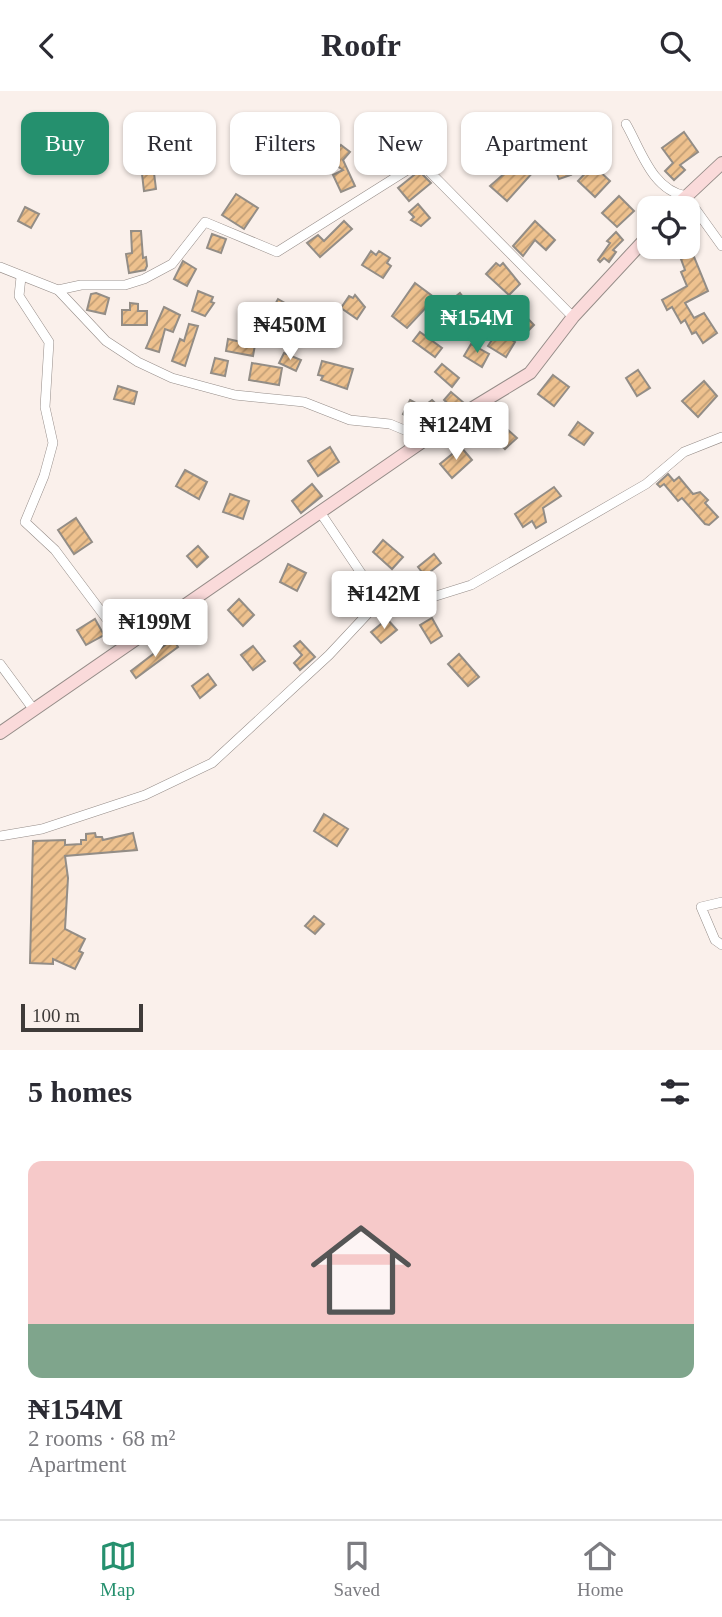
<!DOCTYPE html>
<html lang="en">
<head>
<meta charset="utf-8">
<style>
	:root { --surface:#fff; --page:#f7f7f7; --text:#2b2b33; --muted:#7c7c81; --line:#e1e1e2; --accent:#25906e }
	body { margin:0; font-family:"Times New Roman",serif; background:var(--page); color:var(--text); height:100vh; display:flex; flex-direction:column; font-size:26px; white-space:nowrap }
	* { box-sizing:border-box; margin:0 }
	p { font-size:23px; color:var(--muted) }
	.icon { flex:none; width:38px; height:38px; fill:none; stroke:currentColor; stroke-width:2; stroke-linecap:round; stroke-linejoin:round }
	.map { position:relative; height:959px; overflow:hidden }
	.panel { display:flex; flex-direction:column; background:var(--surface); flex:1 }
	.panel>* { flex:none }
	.top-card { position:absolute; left:21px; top:21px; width:681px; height:63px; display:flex; gap:14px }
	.buttons { position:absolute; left:637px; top:105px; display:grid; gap:14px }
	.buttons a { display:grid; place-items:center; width:63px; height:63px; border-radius:14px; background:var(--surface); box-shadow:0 2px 5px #0004; font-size:35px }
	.scale { position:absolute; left:21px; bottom:18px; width:122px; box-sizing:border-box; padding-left:7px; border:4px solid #3f3b39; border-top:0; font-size:19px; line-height:24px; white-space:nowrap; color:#3f3b39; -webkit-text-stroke:5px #faf0eb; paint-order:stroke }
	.price { position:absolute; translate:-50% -60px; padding:0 16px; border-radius:7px; background:#fff; color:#222; font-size:23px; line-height:46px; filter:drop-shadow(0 2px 4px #0008) }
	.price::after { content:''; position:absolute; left:50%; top:42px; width:21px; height:16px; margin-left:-10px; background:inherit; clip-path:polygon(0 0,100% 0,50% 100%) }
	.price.selected { background:var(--accent); color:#fff }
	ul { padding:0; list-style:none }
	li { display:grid; align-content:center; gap:14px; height:371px; padding:0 28px }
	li+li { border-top:2px solid var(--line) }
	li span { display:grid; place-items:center; height:217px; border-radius:14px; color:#555 }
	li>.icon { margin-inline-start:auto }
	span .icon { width:126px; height:126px; fill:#fffc; stroke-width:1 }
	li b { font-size:30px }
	h2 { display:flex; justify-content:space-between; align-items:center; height:84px; padding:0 28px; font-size:30px }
	.tag { padding:0 24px; border-radius:14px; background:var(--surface); box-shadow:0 2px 5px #0004; font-size:24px; line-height:63px }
	.tag.selected { background:var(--accent); color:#fff }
	header { display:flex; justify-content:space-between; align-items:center; height:91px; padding:0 28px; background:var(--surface); font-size:32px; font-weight:800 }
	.dock { display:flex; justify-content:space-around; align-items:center; height:98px; border-top:2px solid var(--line); background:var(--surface); font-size:19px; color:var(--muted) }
	.dock a { display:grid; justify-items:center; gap:4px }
	.dock .selected { color:var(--accent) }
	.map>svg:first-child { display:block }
	.building { fill:url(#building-hatch); stroke:#938d86; stroke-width:2 }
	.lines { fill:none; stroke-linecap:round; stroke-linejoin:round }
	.street-casing { stroke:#958c88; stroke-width:10 }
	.secondary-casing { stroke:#958c88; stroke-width:14 }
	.street { stroke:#fff; stroke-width:9 }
	.secondary { stroke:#fadada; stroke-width:12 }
</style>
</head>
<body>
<header><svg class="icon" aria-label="back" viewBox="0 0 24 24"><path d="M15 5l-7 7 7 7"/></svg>Roofr<svg class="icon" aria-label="search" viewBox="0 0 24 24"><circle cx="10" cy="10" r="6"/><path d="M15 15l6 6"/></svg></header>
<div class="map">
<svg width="722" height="959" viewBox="0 0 722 959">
	<defs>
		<pattern id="building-hatch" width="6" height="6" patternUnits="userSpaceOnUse" patternTransform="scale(1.75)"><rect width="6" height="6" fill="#eec18e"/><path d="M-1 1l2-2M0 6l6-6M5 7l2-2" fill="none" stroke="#c29e75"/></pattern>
	</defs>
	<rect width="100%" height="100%" fill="#faf0eb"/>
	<g class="building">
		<path d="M684 41 698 61 680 74 685 79 674 89 665 80 673 72 662 57Z"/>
		<path d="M341 54 350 61 343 69 355 95 341 101 333 84 343 79 329 69Z"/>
		<path d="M522 67 534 80 507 110 490 95Z"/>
		<path d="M565 68 571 84 559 88 553 73Z"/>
		<path d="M593 74 610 90 595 106 578 90Z"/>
		<path d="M419 80 431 92 409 110 398 97Z"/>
		<path d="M154 82 156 98 144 100 142 83Z"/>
		<path d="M236 103 258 117 244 138 222 124Z"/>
		<path d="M619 105 634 120 617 136 602 122Z"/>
		<path d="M418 113 430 127 421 135 411 129 414 126 409 121Z"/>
		<path d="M25 116 39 123 31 137 18 130Z"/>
		<path d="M344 130 352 138 320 166 307 152 318 144 324 150Z"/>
		<path d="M535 130 555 149 546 159 535 149 523 165 513 155Z"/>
		<path d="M131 140H141L143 167 146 166 147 175 145 179 129 182 126 163 132 162Z"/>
		<path d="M616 141 623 149 613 159 616 161 609 171 604 167 600 171 598 169 610 152 607 150Z"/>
		<path d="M212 143 226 148 221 162 207 157Z"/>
		<path d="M690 156 708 200 685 212 694 227 704 222 717 242 703 252 696 241 692 243 685 229 681 232 672 216 667 219 662 209 687 195 681 181 685 179 678 160Z"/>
		<path d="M371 160 376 164 379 160 390 167 387 172 391 175 383 187 362 174Z"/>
		<path d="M183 170 196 178 187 195 174 188Z"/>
		<path d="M496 172 500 175 503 172 520 193 509 204 486 183Z"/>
		<path d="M415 192 435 207 407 237 392 225Z"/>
		<path d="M198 200 213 206 211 211 214 212 205 225 192 220Z"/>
		<path d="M96 202 109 207 105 223 87 219 91 203Z"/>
		<path d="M460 202 478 225 468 233 459 223 454 227 444 215Z"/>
		<path d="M355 204 365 216 357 228 341 217 349 205 353 207Z"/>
		<path d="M278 208 292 216 282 233 268 226Z"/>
		<path d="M511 210 534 234 525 243 519 237 522 233 504 219Z"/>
		<path d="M130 212 138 213V220H147V234H122V219H130Z"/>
		<path d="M164 216 180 224 173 241 165 238 159 261 146 257Z"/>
		<path d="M435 223 449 238 443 243 429 228Z"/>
		<path d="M189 233 198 235 185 275 172 270 180 248 184 250Z"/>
		<path d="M498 240 515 251 506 266 488 255Z"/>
		<path d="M420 241 442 257 435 266 413 250Z"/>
		<path d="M228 248 255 254 253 265 226 260Z"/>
		<path d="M471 253 489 263 482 276 464 265Z"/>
		<path d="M284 262 301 269 296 280 279 272Z"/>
		<path d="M215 267 228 270 225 285 211 282Z"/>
		<path d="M322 270 353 278 347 298 321 289 323 285 318 284Z"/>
		<path d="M252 272 282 277 279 294 249 289Z"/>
		<path d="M442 273 459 287 452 296 435 281Z"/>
		<path d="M638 279 650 297 637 305 626 287Z"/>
		<path d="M553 284 569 296 554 315 538 303Z"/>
		<path d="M704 290 717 305 698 326 682 310Z"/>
		<path d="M118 295 137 301 134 313 114 308Z"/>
		<path d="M451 301 464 312 456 320 444 309Z"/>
		<path d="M410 309 421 315 413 329 403 323Z"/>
		<path d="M432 309 439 316 425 327 419 319Z"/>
		<path d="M578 331 593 342 584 354 569 344Z"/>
		<path d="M508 339 517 347 505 358 497 350Z"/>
		<path d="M330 356 339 371 318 385 308 370Z"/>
		<path d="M461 356 472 369 452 387 440 373Z"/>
		<path d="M185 379 207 391 199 408 176 395Z"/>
		<path d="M668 383 674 390 679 386 693 403 700 401 708 409 705 412 718 426 709 434 705 433 682 407 678 410 664 393 660 396 657 393Z"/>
		<path d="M312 393 322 405 301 422 292 410Z"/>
		<path d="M554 396 561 405 543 417 546 431 536 437 532 430 523 436 515 423Z"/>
		<path d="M230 403 249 410 243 428 223 421Z"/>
		<path d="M76 427 92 451 74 463 58 439Z"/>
		<path d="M383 449 403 466 392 478 373 461Z"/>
		<path d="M198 455 208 466 197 476 187 465Z"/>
		<path d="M434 463 441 472 425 485 418 476Z"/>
		<path d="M288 473 306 482 297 500 280 491Z"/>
		<path d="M239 508 254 524 243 535 228 519Z"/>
		<path d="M432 527 442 545 431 552 420 534Z"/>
		<path d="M95 528 104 544 86 554 77 539Z"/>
		<path d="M387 528 397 539 381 552 371 541Z"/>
		<path d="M173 548 178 556 136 587 131 580Z"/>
		<path d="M300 550 315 566 300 579 294 572 302 564 294 555Z"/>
		<path d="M253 555 265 570 253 579 241 564Z"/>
		<path d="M459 563 479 586 468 595 448 573Z"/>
		<path d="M208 583 216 594 200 607 192 595Z"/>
		<path d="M324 723 348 738 337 755 314 740Z"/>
		<path d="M95 742 96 746H102L103 749 133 742 137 759 65 765 68 787 65 838 85 848 79 860 83 862 75 878 53 868V873L30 872 33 750 65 749V754L81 753V749H86V743Z"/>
		<path d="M314 825 324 833 315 843 305 835Z"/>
	</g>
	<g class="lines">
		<g class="street-casing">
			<g id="street">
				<path d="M626 33C641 59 652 99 686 105L722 155"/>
				<path d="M0 176 58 199 106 250 138 271 172 287 235 304 304 311 350 329 390 333 426 348"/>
				<path d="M21 186 19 205 49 251 45 316 53 352 44 385 25 431 55 459 127 555"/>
				<path d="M58 199 81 194H125L144 188 172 173 205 131 277 161 420 71 573 226"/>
				<path d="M373 517 404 515 471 494 646 393 684 361 722 346"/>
				<path d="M0 573 34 619"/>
				<path d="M0 745 42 738 145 704 212 672 329 564 373 517 365 488 320 421"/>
				<path d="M722 811 701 816 715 849 722 854"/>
			</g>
		</g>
		<g class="secondary-casing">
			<g id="secondary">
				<path d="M674 117 722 72"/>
				<path d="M0 642 426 348 454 339 466 321 530 282 573 226 649 144"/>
			</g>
		</g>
		<use href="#street" class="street"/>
		<use href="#secondary" class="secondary"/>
	</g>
</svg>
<div class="buttons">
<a><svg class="icon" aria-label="locate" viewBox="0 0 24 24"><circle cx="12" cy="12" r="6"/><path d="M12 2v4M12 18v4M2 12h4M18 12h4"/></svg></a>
</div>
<div class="scale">100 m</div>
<b class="price selected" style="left:477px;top:264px">₦154M</b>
<b class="price" style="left:290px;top:271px">₦450M</b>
<b class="price" style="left:456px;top:371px">₦124M</b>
<b class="price" style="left:384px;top:540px">₦142M</b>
<b class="price" style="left:155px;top:568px">₦199M</b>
<div class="top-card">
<a class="tag selected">Buy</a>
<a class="tag">Rent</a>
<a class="tag">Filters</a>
<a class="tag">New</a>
<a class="tag">Apartment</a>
</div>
</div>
<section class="panel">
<h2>5 homes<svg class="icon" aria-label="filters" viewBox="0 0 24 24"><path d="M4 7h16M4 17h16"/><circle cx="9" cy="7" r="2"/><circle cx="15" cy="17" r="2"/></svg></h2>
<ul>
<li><span style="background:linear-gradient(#f6c9c9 75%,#7fa58c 0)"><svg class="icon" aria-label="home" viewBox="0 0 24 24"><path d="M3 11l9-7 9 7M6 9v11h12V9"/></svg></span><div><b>₦154M</b><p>2 rooms · 68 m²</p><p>Apartment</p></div></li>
</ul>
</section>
<nav class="dock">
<a class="selected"><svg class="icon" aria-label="map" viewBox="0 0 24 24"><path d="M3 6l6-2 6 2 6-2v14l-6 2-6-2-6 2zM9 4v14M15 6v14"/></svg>Map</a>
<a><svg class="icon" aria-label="saved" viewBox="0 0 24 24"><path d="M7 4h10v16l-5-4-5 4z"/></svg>Saved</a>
<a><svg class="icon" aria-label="home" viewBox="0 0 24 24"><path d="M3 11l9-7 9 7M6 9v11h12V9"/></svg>Home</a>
</nav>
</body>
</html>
